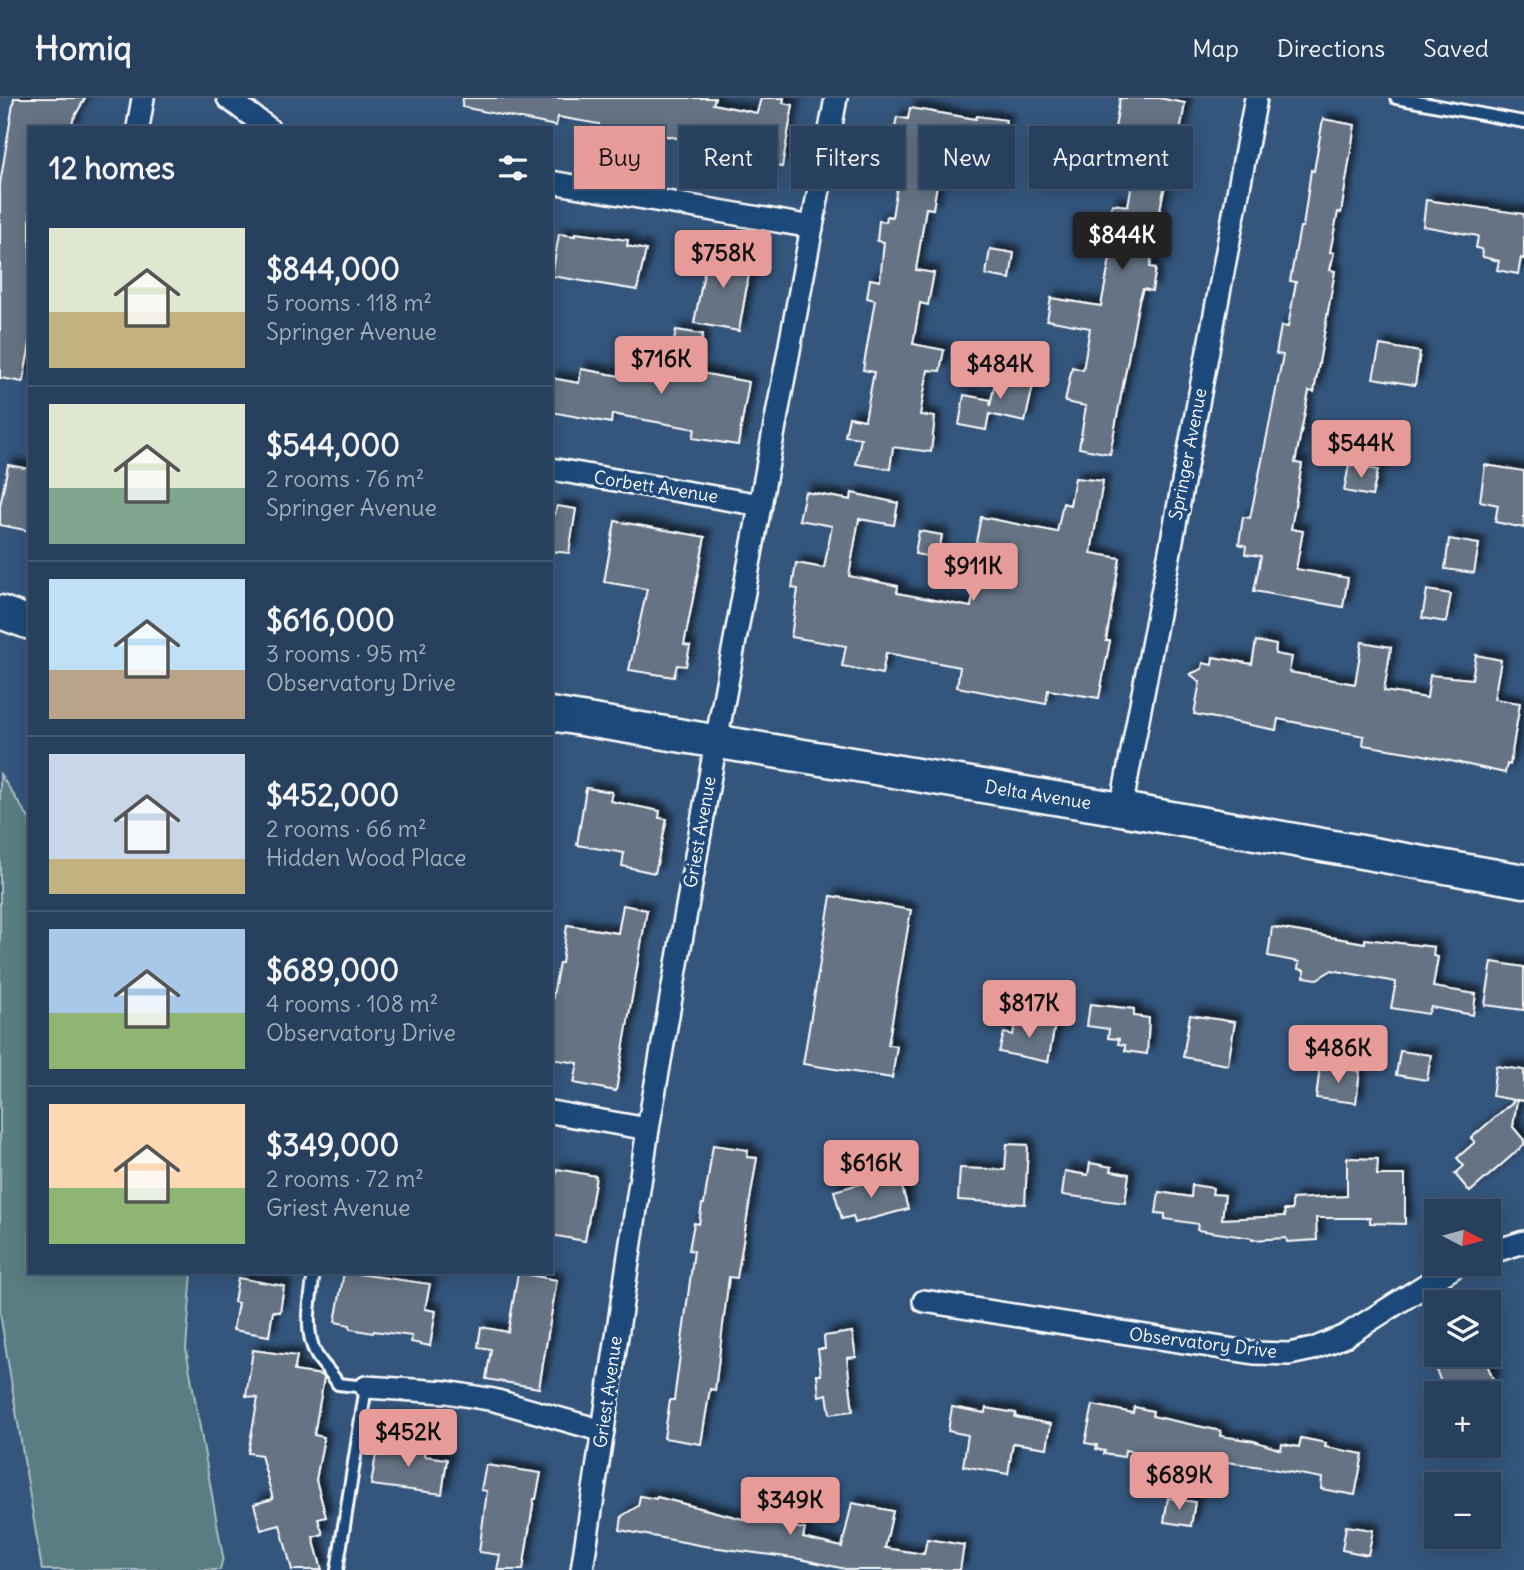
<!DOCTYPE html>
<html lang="en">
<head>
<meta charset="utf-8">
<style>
	:root { --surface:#27405e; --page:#2f4764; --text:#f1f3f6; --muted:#a4afbc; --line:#435973; --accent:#e69b98 }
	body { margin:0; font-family:Delius,sans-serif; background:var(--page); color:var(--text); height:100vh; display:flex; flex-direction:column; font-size:26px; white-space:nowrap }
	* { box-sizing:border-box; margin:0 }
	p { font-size:23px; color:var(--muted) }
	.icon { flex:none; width:38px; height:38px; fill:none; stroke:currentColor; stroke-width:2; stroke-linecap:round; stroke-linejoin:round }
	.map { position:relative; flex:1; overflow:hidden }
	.panel { position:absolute; left:28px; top:28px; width:525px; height:1148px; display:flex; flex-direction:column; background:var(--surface); border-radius:0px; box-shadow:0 4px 18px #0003,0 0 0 2px var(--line) }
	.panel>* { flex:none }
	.banner { position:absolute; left:574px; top:28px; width:665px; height:63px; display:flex; gap:14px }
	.needle { width:46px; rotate:96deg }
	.tools { position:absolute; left:1424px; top:1101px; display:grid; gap:14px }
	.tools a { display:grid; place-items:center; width:77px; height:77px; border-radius:0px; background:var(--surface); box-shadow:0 4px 18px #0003,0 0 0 2px var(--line); font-size:35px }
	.price { position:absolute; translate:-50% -60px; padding:0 16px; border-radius:7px; background:var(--accent); color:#111; font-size:23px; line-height:46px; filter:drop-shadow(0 2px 4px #0008) }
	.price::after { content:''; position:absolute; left:50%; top:42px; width:21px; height:16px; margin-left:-10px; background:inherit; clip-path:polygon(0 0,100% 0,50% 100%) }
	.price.current { background:#222; color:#fff }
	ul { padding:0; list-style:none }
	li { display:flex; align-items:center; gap:21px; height:175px; padding:0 21px }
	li+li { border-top:2px solid var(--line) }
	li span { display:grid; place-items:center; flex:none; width:196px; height:140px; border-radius:0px; color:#555 }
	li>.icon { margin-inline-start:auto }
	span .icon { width:84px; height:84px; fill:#fffc; stroke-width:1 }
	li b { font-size:30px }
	h2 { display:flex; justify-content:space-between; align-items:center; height:84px; padding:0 21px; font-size:30px }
	.pill { padding:0 24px; border-radius:0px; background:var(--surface); box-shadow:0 4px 18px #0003,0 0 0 2px var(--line); font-size:24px; line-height:63px }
	.pill.current { background:var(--accent); color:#111 }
	header { display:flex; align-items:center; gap:42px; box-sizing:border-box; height:98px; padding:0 35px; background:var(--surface); border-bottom:2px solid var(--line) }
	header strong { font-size:33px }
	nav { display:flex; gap:38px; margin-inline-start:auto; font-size:24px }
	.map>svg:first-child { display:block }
	.green { fill:#587d82; stroke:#acbec0; stroke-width:2 }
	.building { fill:#657384; stroke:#fff; stroke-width:2; filter:url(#shadow) }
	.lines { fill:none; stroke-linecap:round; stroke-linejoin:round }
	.lane-casing { stroke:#fff; stroke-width:16 }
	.street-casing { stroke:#fff; stroke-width:26 }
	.secondary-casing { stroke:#fff; stroke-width:37 }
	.lane { stroke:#1f4a7a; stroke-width:10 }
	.street { stroke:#1f4a7a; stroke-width:21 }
	.secondary { stroke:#1f4a7a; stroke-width:32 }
	.labels { text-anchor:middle; stroke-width:7; stroke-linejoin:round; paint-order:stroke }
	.street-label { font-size:18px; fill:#fff; stroke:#1f4a7a }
</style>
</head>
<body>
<header>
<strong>Homiq</strong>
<nav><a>Map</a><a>Directions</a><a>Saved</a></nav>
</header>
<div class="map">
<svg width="1524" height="1472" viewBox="0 0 1524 1472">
	<defs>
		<filter id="shadow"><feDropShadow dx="6" dy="-6" stdDeviation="3.5" flood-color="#0009"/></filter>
	</defs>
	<rect width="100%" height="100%" fill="#34567d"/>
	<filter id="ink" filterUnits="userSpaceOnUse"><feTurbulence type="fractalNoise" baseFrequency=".0143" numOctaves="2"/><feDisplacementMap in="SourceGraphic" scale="14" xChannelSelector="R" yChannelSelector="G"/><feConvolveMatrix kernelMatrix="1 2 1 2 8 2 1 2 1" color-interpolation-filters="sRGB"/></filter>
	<g filter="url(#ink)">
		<path class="green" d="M0 676 30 722V1174H192L186 1251 223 1459 220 1472H42L0 1215Z"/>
		<g class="building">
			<path d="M14 0H85L73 22 72 30H30V246L23 284 0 280V86Z"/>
			<path d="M463 0H715L713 6 757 15 761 0H784L783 5 793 7 782 69 748 64 750 55 662 37 661 44 598 33 599 26 558 19 556 28 462 9Z"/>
			<path d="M1120 0H1159L1185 5 1179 41H1176L1162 101 1150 169 1156 170 1152 193 1143 191 1139 203 1110 356 1079 350 1086 308 1065 304 1072 269 1083 272 1090 230 1047 222 1051 200 1101 208 1113 145 1105 144 1112 106 1128 108 1141 35 1115 30Z"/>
			<path d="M910 10 976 21 977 18 1006 22 1002 49 961 44 958 58 942 56 933 111 926 110 916 172 934 175 928 207 920 205 913 246 944 252 940 273 928 272 920 317 935 319 931 354 893 349 890 371 856 366 861 340 845 338 849 319 865 322 874 274 863 272 875 202 867 200 870 181 880 183 884 144 877 143 879 123 886 124 887 118 892 119 905 40 893 38 897 19 908 21Z"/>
			<path d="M1323 21 1355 27 1341 115 1338 114 1330 154 1334 155 1330 172 1335 173 1314 294 1309 293 1295 365 1302 366 1291 431 1303 433 1296 471 1348 480 1343 509 1254 493 1261 458 1245 456 1246 448 1239 446 1243 419 1250 420 1263 358 1283 257 1276 256 1281 228 1288 229 1296 184 1290 183 1300 129H1303L1311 72 1314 73Z"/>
			<path d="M1426 102 1524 116V161L1521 160 1518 176 1497 172 1499 163 1483 159 1481 151 1476 150 1478 138 1423 128Z"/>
			<path d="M575 135 628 142 627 148 646 152 637 192 552 178 559 136 575 138Z"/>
			<path d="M709 150 752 159 739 233 694 225Z"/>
			<path d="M990 151 1014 155 1010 181 986 177Z"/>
			<path d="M676 232 703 236 696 274 749 284 738 347 693 340 695 331 612 316 611 325 551 314V280L579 285 581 271 637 281 638 273 668 278Z"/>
			<path d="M1380 247 1420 254 1415 287 1373 280Z"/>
			<path d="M1009 273 1031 277 1030 282 1034 283 1025 324 989 316 986 332 959 327 964 297 991 302 990 308 997 274 1008 276Z"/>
			<path d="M8 367 30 371V433L0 427V408Z"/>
			<path d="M1349 367 1378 372 1372 398 1344 393Z"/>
			<path d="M1485 367 1524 373V430L1495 424 1498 407 1480 403Z"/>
			<path d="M1075 380 1103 383 1091 455 1120 460 1106 543H1110L1099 600 1048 592 1046 606 957 589 960 569 886 555 882 576 842 568 846 548 791 539 798 491 792 490 796 465 824 470 832 428 799 422 805 394 851 402 852 395 898 405 894 427 859 421 849 478 898 488 897 495 971 509 983 445 976 444 981 419 1057 434 1063 405 1070 407Z"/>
			<path d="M557 408 576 411 569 455 551 453V416H555Z"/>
			<path d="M615 423 705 439 684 547 690 548 686 568 677 567 674 579 629 572 647 491 604 484Z"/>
			<path d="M919 433 942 437 938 460 915 456Z"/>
			<path d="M1449 441 1479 446 1474 475 1445 471Z"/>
			<path d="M1427 492 1451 496 1446 524 1422 520Z"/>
			<path d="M1256 543 1276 547 1275 556 1292 559 1289 574 1355 586 1362 544 1391 549 1384 593 1427 600 1430 577 1472 581 1476 557 1501 562 1494 601 1520 605 1510 667 1507 666 1505 675 1419 656 1363 647 1364 638 1278 621 1276 632 1194 616 1200 584 1190 576 1202 571 1203 565 1212 567 1213 559 1252 566Z"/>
			<path d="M586 690 612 694 610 703 660 713 659 720 667 721 655 775 622 768 624 755 577 747Z"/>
			<path d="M831 798 911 812 888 947 897 948 892 980 803 966Z"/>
			<path d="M623 807 647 812 616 993 574 985 578 965 551 961V909L559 865H562L567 827 618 835Z"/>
			<path d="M1272 829 1365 845V841L1434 849 1433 858 1438 859 1433 889 1476 896 1473 917 1431 909 1428 916 1391 910 1396 884 1332 872 1317 881 1304 879V872L1298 871 1299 864 1268 858Z"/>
			<path d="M1492 864 1524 869V912L1485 907Z"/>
			<path d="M1090 906 1134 911V918L1149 920 1147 956 1125 953V947L1118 946 1119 941 1108 940 1109 931 1087 928Z"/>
			<path d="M1190 917 1235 924 1228 967 1183 959Z"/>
			<path d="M1016 920 1055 927 1048 964 999 954 1004 935 1013 937Z"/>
			<path d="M1400 953 1431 957 1427 982 1396 977Z"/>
			<path d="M1320 968 1360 973 1356 1005 1316 1000Z"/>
			<path d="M1496 968 1524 972V1003L1517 1002 1513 1029 1524 1042V1047L1470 1094 1455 1076 1464 1068 1457 1060 1475 1044 1471 1040 1515 1002 1492 998Z"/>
			<path d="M1007 1046 1028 1047 1025 1106 958 1102 960 1070 1005 1072Z"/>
			<path d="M713 1047 748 1052 747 1059 757 1060 737 1180 729 1179 715 1292 710 1291 701 1346 664 1340 670 1302H674L694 1153 689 1152 694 1125 699 1126 702 1106H704Z"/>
			<path d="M1347 1060 1378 1061 1377 1077H1405V1126L1370 1125V1120H1316L1317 1142 1287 1144 1286 1140 1252 1142V1140L1197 1132 1198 1126 1165 1121V1116L1156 1115 1159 1094 1191 1099 1192 1087 1213 1090 1212 1096 1225 1097 1222 1121 1285 1118 1284 1112H1292V1101L1347 1098Z"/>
			<path d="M1090 1065 1112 1069 1111 1073 1129 1076 1125 1105 1062 1097 1065 1073 1088 1077Z"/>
			<path d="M557 1071 596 1078 585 1143 551 1137V1102Z"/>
			<path d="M889 1078 891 1085 900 1082 908 1111 855 1125 853 1118 842 1121 834 1093Z"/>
			<path d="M344 1174 430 1186 425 1211 436 1213 430 1248 411 1244 412 1238 374 1233 373 1235 350 1231V1227L335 1224Z"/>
			<path d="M518 1175 557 1182 539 1290 486 1281 491 1251 478 1249 481 1229 508 1234Z"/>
			<path d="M238 1180 284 1188 280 1214 273 1213 269 1238 233 1232 238 1205 234 1204Z"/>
			<path d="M852 1234 856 1259 847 1260 853 1313 830 1316 827 1296 819 1298 817 1277H821L818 1251H825L824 1238Z"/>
			<path d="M253 1252 297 1258 294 1273 322 1277 324 1280 314 1337 324 1339 316 1382 326 1419 318 1421 323 1436 313 1439 322 1472H292L280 1427 261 1432 254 1406 273 1401 261 1357 248 1355 258 1300 246 1298Z"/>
			<path d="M1456 1256H1483L1494 1284 1467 1295H1445L1434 1266Z"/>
			<path d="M1093 1307 1133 1315 1134 1309 1153 1313 1152 1318 1221 1333 1220 1338 1254 1343 1281 1352 1282 1346 1299 1349 1301 1340 1326 1345 1325 1349 1363 1356 1355 1397 1321 1391 1322 1380 1261 1369 1220 1363 1218 1375 1184 1368 1185 1363 1125 1352 1124 1359 1104 1356 1105 1353 1096 1351 1097 1347 1085 1345Z"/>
			<path d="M952 1309 985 1315 986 1310 1016 1315 1015 1319 1051 1326 1047 1350 1013 1345 1008 1376 963 1368 968 1337 948 1333Z"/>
			<path d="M378 1344 425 1351 424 1358 447 1361 442 1396 371 1387Z"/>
			<path d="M486 1367 541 1375 536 1401H534L523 1472H497L500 1457 479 1454 487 1393 481 1392Z"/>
			<path d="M640 1398 656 1401 657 1399 747 1422 805 1431 803 1440 842 1449 852 1405 893 1413 885 1450 924 1456 927 1441 964 1447 960 1472H850L800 1461 704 1448 620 1432 622 1418 638 1408Z"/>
			<path d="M1168 1400 1195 1404 1191 1428 1164 1424Z"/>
			<path d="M1346 1428 1373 1432 1368 1457 1342 1452Z"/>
		</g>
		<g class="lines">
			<g class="lane-casing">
				<g id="lane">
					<path d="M1396 0 1524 24"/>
					<path d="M314 1174C311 1200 303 1231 316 1256 321 1266 332 1275 338 1286L366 1289 337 1472"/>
				</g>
			</g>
			<g class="street-casing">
				<g id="street">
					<path d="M228 0 268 30"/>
					<path d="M138 30 143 0"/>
					<path d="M551 84 812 129"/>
					<path d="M551 371 761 407"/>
					<path d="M1121 711 1256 0"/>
					<path d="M551 1014 648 1031"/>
					<path d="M1489 1155 1524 1144"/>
					<path d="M924 1203 1254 1255 1289 1256 1313 1251 1345 1238 1459 1166"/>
					<path d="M366 1289 446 1294 494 1302 603 1333"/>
					<path d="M582 1472 648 1031 716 644 836 0"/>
				</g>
			</g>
			<g class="secondary-casing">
				<g id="secondary">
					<path d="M0 514 30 525"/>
					<path d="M551 616 1121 711 1524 783"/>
				</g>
			</g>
			<use href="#lane" class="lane"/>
			<use href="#street" class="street"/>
			<use href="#secondary" class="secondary"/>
		</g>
	</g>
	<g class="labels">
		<g class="street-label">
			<text transform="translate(1188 356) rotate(-79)" y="6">Springer Avenue</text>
			<text transform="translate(656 389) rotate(9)" y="6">Corbett Avenue</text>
			<text transform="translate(1038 697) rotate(9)" y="6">Delta Avenue</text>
			<text transform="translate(700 734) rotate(-80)" y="6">Griest Avenue</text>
			<text transform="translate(1203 1245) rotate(7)" y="6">Observatory Drive</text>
			<text transform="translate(608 1294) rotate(-82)" y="6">Griest Avenue</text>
		</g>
	</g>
</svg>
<div class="tools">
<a><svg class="needle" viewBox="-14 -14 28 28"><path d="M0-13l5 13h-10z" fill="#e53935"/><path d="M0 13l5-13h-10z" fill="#a4afbc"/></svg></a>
<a><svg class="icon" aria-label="layers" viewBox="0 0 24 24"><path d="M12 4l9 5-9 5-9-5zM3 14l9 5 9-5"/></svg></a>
<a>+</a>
<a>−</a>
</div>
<b class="price current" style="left:1122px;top:174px">$844K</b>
<b class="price" style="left:723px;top:192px">$758K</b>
<b class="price" style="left:661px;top:298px">$716K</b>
<b class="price" style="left:1000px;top:303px">$484K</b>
<b class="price" style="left:1361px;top:382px">$544K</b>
<b class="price" style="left:973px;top:505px">$911K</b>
<b class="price" style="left:1029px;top:942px">$817K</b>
<b class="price" style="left:1338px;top:987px">$486K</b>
<b class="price" style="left:871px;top:1102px">$616K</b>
<b class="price" style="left:408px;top:1371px">$452K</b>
<b class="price" style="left:1179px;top:1414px">$689K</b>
<b class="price" style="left:790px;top:1439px">$349K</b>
<div class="banner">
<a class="pill current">Buy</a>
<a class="pill">Rent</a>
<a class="pill">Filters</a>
<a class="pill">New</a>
<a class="pill">Apartment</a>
</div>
<section class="panel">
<h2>12 homes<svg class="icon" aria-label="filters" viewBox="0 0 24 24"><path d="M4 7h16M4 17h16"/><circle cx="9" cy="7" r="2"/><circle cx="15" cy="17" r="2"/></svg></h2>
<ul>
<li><span style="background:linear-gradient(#dfe7d0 60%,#c2b280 0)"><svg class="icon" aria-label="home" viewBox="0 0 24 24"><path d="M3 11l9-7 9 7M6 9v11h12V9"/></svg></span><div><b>$844,000</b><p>5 rooms · 118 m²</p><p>Springer Avenue</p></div></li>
<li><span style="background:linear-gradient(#dfe7d0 60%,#7fa58c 0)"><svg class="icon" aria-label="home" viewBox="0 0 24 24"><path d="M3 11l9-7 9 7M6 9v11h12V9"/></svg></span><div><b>$544,000</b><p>2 rooms · 76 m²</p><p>Springer Avenue</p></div></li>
<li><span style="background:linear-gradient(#bfe0f5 65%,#b9a48a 0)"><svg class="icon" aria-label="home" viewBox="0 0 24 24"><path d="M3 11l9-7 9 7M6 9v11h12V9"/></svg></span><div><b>$616,000</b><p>3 rooms · 95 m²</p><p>Observatory Drive</p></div></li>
<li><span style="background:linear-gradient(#c9d6e8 75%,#c2b280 0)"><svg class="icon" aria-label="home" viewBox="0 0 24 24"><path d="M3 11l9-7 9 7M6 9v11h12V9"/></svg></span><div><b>$452,000</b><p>2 rooms · 66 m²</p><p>Hidden Wood Place</p></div></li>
<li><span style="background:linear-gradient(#a9c7e8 60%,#8fb573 0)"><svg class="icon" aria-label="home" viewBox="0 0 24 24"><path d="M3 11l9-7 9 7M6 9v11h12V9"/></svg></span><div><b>$689,000</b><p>4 rooms · 108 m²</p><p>Observatory Drive</p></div></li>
<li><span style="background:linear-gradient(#ffd9b3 60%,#8fb573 0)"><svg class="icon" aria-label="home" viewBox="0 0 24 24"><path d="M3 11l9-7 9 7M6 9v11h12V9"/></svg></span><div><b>$349,000</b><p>2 rooms · 72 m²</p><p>Griest Avenue</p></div></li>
</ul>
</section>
</div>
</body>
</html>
